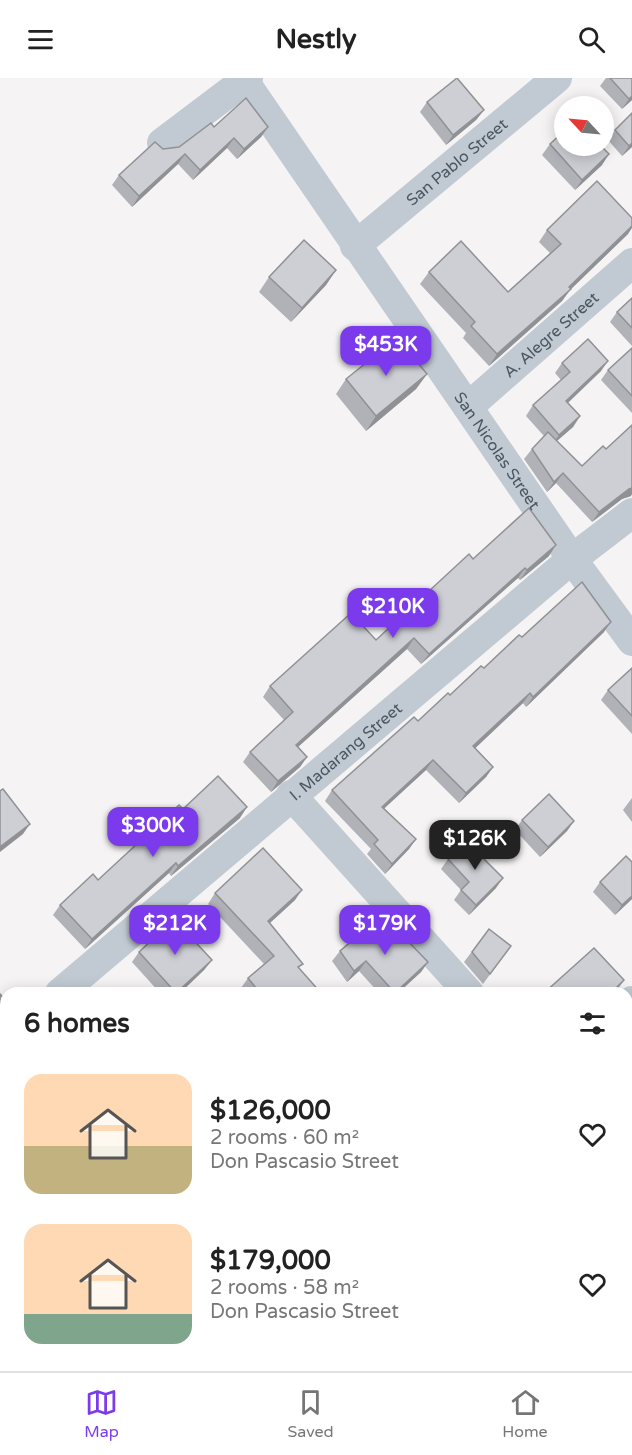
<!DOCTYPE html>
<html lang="en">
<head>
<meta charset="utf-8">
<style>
	:root { --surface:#fff; --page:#f2f2f2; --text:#222; --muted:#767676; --line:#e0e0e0; --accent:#7c3aed }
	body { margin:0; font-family:"Varela Round",sans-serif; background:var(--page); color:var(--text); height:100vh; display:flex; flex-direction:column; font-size:22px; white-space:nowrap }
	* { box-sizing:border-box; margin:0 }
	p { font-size:20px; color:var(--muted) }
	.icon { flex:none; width:33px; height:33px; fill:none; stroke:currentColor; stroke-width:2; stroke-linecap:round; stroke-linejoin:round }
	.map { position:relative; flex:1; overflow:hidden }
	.sheet { position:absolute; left:0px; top:909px; width:633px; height:384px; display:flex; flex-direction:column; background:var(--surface); border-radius:18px 18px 0 0; box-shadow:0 3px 15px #0003 }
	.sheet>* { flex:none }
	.needle { width:39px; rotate:296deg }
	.tools { position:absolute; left:554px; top:18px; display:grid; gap:12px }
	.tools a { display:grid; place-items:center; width:60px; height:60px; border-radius:50%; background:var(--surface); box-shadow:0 3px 15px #0003; font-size:30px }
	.price { position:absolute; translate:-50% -51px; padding:0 14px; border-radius:12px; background:var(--accent); color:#fff; font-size:20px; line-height:39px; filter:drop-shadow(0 2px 3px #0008) }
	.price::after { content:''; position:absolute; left:50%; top:36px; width:18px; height:14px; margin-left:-9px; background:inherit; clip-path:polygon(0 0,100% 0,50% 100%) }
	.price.selected { background:#222; color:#fff }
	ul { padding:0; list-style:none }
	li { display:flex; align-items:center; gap:18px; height:150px; padding:0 24px }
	li span { display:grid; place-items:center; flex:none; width:168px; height:120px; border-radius:18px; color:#555 }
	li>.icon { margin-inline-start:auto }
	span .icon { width:72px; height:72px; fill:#fffc; stroke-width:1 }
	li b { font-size:26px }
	h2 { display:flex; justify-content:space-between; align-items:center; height:72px; padding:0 24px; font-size:26px }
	header { display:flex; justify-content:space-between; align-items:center; height:78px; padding:0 24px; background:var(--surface); font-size:27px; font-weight:700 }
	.tabs { display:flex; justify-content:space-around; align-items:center; height:84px; border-top:2px solid var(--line); background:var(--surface); font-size:16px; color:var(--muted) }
	.tabs a { display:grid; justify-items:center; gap:3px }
	.tabs .selected { color:var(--accent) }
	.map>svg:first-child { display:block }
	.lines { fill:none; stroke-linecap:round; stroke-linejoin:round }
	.minor { stroke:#c1cad2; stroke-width:30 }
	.wall { fill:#b0b2b7 }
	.shaded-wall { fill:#909195 }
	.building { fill:#cdcfd5; stroke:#909195; stroke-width:1.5 }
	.labels { text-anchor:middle; stroke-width:4.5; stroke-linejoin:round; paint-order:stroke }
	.street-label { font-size:16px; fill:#4a5661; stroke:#fff }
</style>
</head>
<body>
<header><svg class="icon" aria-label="menu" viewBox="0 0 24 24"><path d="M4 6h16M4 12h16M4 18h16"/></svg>Nestly<svg class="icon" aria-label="search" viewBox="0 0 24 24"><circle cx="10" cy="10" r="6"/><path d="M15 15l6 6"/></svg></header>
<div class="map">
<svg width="632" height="1293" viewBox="0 0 632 1293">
	<rect width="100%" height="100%" fill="#f5f3f3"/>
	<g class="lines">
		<g class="minor">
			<path id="s1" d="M244 3 572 481 632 563"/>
			<path d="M162 65 248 0"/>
			<path id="s2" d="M355 168 557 0"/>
			<path id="s3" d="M468 329 632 185"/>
			<path d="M291 717 469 915"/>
			<path id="s4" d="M60 915 572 481 632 435"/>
			<path d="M627 928 632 923"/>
			<path d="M0 966 6 961"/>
			<path d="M627 1092 632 1097"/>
			<path d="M0 1227 6 1233"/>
			<path d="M627 1249 632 1244"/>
			<path d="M60 1287 65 1293"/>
			<path d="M251 1293 256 1287"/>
			<path d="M583 1293 589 1287"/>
		</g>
	</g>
	<g class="wall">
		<path d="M606 0H632V22L622 31 600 8Z"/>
		<path d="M427 24 484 32 476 42 446 67 420 34Z"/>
		<path d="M268 49 261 59 237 81 227 70 193 102 178 86 132 129 112 107 119 97 163 71 179 69Z"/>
		<path d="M615 52 632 69 622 78 608 62Z"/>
		<path d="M550 66 602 87 575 112 542 77Z"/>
		<path d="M547 152 628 156 570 212 562 223 489 288 463 260 466 255 420 206 429 194 508 214 550 175 539 164Z"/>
		<path d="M336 192 326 207 291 244 259 214 269 199Z"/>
		<path d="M632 220V268L610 244 617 234Z"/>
		<path d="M632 270V335L601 302 608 292Z"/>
		<path d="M562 285 601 293 568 325 580 338 573 349 557 363 582 388 631 418 622 421 592 444 556 405 547 414 524 381 532 371 544 358 526 338 533 327 561 302 555 295Z"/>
		<path d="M427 296 416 311 366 353 336 316 346 301Z"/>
		<path d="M549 478 520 502 518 500 421 586 407 571 298 669 307 679 300 689 271 714 243 684 250 674 284 642 263 619 270 608 376 562 473 481Z"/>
		<path d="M604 554 526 629 523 625 475 670 493 689 486 699 459 725 426 692 384 730 416 761 409 771 385 796 367 776 371 771 325 723 332 712 522 559Z"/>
		<path d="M632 590V656L601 622 608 612Z"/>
		<path d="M632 720V744L623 732Z"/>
		<path d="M183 731 240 740 171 798 169 795 85 871 53 837 60 827 98 802Z"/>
		<path d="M522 742 574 743 567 753 540 779 515 752Z"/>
		<path d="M486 776 483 780 496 810 469 837 454 822 461 812 441 791 448 781Z"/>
		<path d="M632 784V821L615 837 593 814 600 804Z"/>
		<path d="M215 815 295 822 270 845 299 891 321 915H245L241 910 248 900 264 886 208 826Z"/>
		<path d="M489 851 511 868 483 906 464 884Z"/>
		<path d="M394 865 428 884 421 894 398 915H379L359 893 347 904 332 883 340 873Z"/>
		<path d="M139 874 212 882 204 892 180 915H160L132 884Z"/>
		<path d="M632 973V1038L627 1034V977L628 978Z"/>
		<path d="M116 1287H172L178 1293H112Z"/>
		<path d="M439 1287H548L541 1293H444Z"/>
	</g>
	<g class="shaded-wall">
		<path d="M632 18V22L622 31 629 21Z"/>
		<path d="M484 32 476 42 446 67 453 57Z"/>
		<path d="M268 49 261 59 237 81 244 71Z"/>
		<path d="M234 60 227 70 193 102 200 92Z"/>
		<path d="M632 65V69L622 78 629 68Z"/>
		<path d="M185 76 178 86 132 129 139 118Z"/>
		<path d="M609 76 602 87 575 112 582 102Z"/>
		<path d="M632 148V150L628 156 570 212 562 223 489 288 497 276 569 209Z"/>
		<path d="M336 192 326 207 291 244 302 230Z"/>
		<path d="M608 283 601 293 559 333 566 323Z"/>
		<path d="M427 296 416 311 366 353 376 338Z"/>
		<path d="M580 338 573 349 552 367 559 357Z"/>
		<path d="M563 395 556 405 547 414 554 404Z"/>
		<path d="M632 409V416L631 418 622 421 592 444 599 434Z"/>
		<path d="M556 467 549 478 520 502 527 492Z"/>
		<path d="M525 490 518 500 421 586 429 576Z"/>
		<path d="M611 544 604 554 526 629 533 619Z"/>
		<path d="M414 560 407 571 289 677 296 667Z"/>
		<path d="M530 615 523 625 466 679 473 668Z"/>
		<path d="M307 679 300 689 271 714 278 703Z"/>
		<path d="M433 682 426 692 375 739 382 729Z"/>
		<path d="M493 689 486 699 459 725 466 715Z"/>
		<path d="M247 729 240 740 171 798 178 788Z"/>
		<path d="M574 743 567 753 540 779 548 769Z"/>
		<path d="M30 746 23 756 0 774V769Z"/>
		<path d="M416 761 409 771 385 796 392 786Z"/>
		<path d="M176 785 169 795 85 871 92 861Z"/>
		<path d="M503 800 496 810 469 837 476 827Z"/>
		<path d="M302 812 295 822 261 853 268 843Z"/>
		<path d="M632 818V821L615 837 622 827Z"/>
		<path d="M212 882 204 892 180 915H176Z"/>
		<path d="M366 883 359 893 347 904 354 893Z"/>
		<path d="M428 884 421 894 398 915H395Z"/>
		<path d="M624 902 617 912 614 915H611Z"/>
		<path d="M6 934V937L0 943V940Z"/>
		<path d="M6 1046V1050L0 1055V1053Z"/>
		<path d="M6 1190V1193L0 1199V1197Z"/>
		<path d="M632 1206V1209L627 1214V1211Z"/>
		<path d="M544 1287H548L541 1293H539Z"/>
	</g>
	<g class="building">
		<path d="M457 0 484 32 453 57 427 24Z"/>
		<path d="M610 0H632V18L629 21Z"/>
		<path d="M246 20 268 49 244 71 234 60 200 92 185 76 139 118 119 97 155 64 163 71 179 69 211 45 214 49Z"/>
		<path d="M632 35V65L629 68 615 52Z"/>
		<path d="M564 53V68H601L609 76 582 102 550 66Z"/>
		<path d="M597 103 632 140V148L569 209 571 211 497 276 471 248 475 244 429 194 461 163 508 214 561 166 547 152Z"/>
		<path d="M304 162 336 192 302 230 269 199Z"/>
		<path d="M632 220V250L617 234Z"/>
		<path d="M397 260 427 296 376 338 346 301Z"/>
		<path d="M588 261 608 283 566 323 580 338 559 357 533 327 570 294 562 285Z"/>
		<path d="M632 270V318L608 292Z"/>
		<path d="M632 347V410L629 411 599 434 563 395 554 404 532 371 548 354 582 388 603 368 606 371Z"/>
		<path d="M529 430 556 467 527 492 525 490 429 576 414 560 296 667 307 679 278 703 250 674 293 634 270 608 351 535 376 562 469 476 473 481Z"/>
		<path d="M582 504 611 544 533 619 530 615 473 668 493 689 466 715 433 682 382 729 416 761 392 786 374 766 378 762 332 712 414 639 418 643 448 615 450 617 481 588 484 590 519 557 522 559Z"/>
		<path d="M632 590V638L608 612Z"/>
		<path d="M218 698 247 729 178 788 176 785 92 861 60 827 93 796 98 802 179 727 183 731Z"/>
		<path d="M3 711 30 746 0 769V713Z"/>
		<path d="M549 716 574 743 548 769 522 742Z"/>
		<path d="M471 759 486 776 482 779 503 800 476 827 461 812 469 804 448 781Z"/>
		<path d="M263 770 302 812 268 843 303 886 298 889 321 915H269L268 914 267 915H260L248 900 274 878 215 815Z"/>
		<path d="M626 778 632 784V818L622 827 600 804Z"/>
		<path d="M174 841 212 882 176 915 139 874Z"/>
		<path d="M374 844 394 865 402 857 428 884 395 915 366 883 354 893 340 873Z"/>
		<path d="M489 851 511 868 490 896 472 874Z"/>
		<path d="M594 870 624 902 611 915H544Z"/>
		<path d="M0 916 6 923V934L0 940Z"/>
		<path d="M632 973V1014L627 1008V977L628 978Z"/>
		<path d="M0 999 5 1004 6 1003V1046L3 1049 0 1046Z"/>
		<path d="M627 1137 632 1142V1151L631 1152 632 1153V1206L627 1211Z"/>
		<path d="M6 1147V1190L1 1195 0 1194V1153Z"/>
		<path d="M18 1287H36L42 1293H12Z"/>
		<path d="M122 1287H172L178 1293H127Z"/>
		<path d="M288 1287H345L348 1290 344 1293H282Z"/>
		<path d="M451 1287H532L525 1293H444Z"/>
	</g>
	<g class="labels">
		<g class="street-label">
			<text dy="6" stroke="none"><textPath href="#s2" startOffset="132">San Pablo Street</textPath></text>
			<text dy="6" stroke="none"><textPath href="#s3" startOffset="110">A. Alegre Street</textPath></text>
			<text dy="6" stroke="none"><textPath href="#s1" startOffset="448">San Nicolas Street</textPath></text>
			<text dy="6" stroke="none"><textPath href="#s4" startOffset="374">I. Madarang Street</textPath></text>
		</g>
	</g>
</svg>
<div class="tools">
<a><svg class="needle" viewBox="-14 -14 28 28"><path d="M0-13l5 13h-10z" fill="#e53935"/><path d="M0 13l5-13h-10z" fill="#767676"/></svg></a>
</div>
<b class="price" style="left:386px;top:299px">$453K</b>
<b class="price" style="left:393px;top:561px">$210K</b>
<b class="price" style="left:153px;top:780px">$300K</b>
<b class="price selected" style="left:475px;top:793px">$126K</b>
<b class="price" style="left:175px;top:878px">$212K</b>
<b class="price" style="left:385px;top:878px">$179K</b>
<section class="sheet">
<h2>6 homes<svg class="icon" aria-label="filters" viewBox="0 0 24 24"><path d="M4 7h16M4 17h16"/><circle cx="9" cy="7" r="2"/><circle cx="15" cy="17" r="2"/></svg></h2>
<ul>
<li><span style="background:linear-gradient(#ffd9b3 60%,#c2b280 0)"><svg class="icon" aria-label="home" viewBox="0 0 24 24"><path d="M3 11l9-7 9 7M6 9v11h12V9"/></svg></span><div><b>$126,000</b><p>2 rooms · 60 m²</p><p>Don Pascasio Street</p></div><svg class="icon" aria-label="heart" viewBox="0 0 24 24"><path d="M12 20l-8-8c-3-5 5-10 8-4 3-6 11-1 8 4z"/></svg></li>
<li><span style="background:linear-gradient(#ffd9b3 75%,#7fa58c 0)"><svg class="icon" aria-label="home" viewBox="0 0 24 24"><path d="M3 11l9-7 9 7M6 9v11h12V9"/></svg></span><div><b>$179,000</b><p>2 rooms · 58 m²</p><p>Don Pascasio Street</p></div><svg class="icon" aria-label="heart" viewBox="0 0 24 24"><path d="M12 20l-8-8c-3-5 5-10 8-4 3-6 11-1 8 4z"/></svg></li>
</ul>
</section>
</div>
<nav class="tabs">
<a class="selected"><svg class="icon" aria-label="map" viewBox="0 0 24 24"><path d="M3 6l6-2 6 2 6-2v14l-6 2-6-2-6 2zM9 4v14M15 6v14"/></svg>Map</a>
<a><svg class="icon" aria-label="saved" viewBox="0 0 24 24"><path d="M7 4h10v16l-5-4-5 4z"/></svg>Saved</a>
<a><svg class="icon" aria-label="home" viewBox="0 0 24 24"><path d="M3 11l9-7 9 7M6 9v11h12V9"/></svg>Home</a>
</nav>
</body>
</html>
